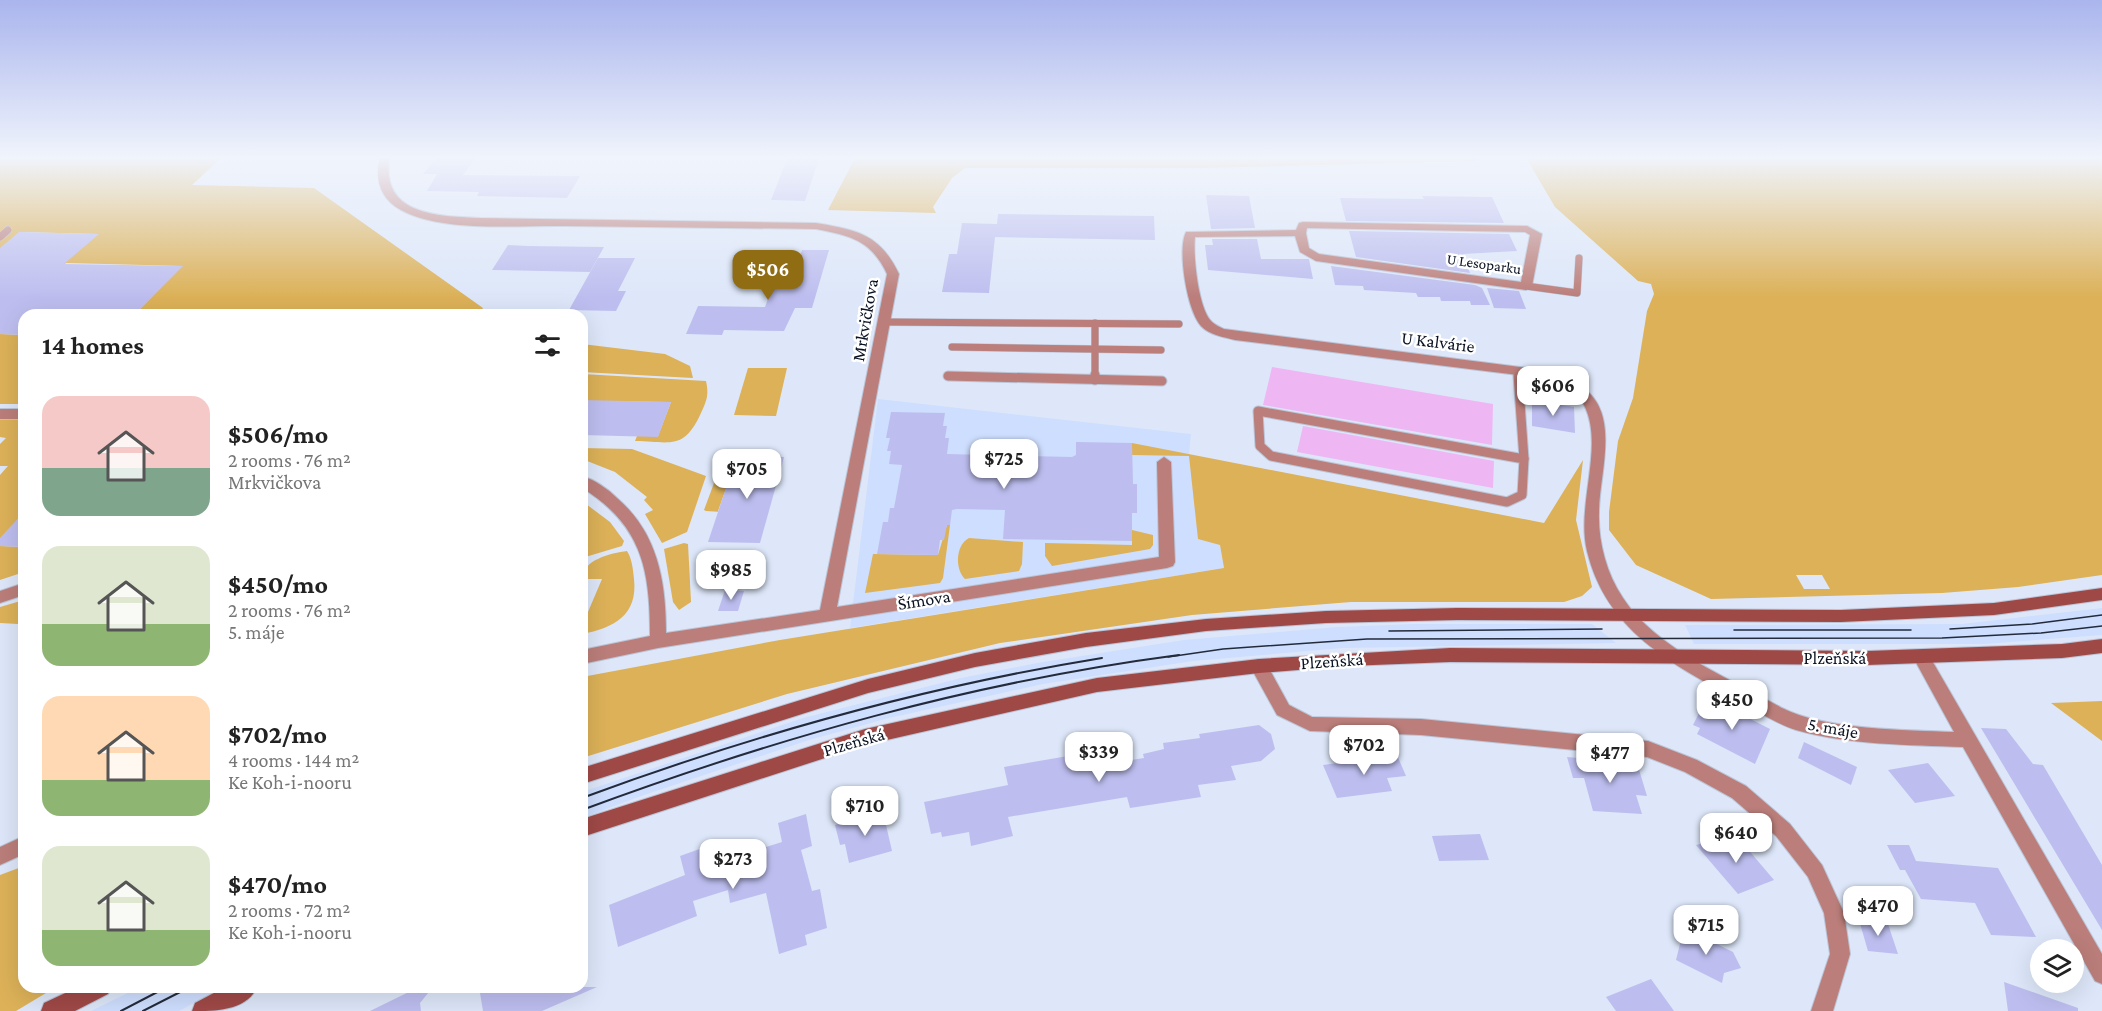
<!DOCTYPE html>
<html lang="en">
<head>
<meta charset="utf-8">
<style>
	:root { --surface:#fff; --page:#f6f6f6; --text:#222; --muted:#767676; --accent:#906c12 }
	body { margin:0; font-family:"Crimson Pro",serif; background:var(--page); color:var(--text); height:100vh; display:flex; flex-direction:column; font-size:22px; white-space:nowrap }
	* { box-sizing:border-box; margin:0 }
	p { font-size:20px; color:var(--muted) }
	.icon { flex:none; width:33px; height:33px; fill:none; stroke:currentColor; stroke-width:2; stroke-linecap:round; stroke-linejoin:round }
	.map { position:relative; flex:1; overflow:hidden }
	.sheet { position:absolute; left:18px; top:309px; width:570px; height:684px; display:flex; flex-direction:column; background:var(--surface); border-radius:18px; box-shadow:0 6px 24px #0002 }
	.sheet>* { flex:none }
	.controls { position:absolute; left:2030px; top:939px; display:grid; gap:12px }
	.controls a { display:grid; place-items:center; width:54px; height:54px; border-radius:50%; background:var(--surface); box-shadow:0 6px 24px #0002; font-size:30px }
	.price { position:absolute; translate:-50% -51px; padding:0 14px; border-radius:12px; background:#fff; color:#222; font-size:20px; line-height:39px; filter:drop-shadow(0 2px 3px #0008) }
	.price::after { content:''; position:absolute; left:50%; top:36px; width:18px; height:14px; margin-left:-9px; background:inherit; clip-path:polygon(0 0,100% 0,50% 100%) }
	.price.on { background:var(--accent); color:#fff }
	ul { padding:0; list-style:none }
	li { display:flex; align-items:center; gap:18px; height:150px; padding:0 24px }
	li span { display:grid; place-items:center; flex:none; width:168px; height:120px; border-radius:18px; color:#555 }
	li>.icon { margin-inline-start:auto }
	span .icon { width:72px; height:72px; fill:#fffc; stroke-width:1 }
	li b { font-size:26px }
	h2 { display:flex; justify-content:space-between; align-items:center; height:72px; padding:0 24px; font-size:26px }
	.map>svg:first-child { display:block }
	.built { fill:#cedefe }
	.green { fill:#dcb158; fill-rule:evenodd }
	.water { fill:#eeb7f4 }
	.building { fill:#bdbeef }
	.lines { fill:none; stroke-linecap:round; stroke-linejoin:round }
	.service-far1-casing { stroke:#bbc5d7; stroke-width:8 }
	.service-casing { stroke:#bbc5d7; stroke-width:11 }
	.minor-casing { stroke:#bbc5d7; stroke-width:2 }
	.secondary-casing { stroke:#bbc5d7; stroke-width:2 }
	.service-far1 { stroke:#bb7e7a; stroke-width:7 }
	.service { stroke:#bb7e7a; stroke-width:9 }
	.minor { fill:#bb7e7a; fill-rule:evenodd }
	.secondary { fill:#9f4947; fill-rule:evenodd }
	.tram-far1 { stroke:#232b3b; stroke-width:1.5 }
	.tram { stroke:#232b3b; stroke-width:2 }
	.labels { text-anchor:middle; stroke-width:5; stroke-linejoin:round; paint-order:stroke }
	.far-street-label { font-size:15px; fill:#0a1222; stroke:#fff }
	.street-label { font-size:18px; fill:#0a1222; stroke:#fff }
</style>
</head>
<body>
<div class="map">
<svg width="2102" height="1011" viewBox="0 0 2102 1011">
	<rect width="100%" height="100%" fill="#dde7f9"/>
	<g class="built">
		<path d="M878 399 1191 434 1189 454 1220 545 1224 568 850 628Z"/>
		<path d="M2102 608V635L1984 644H1694L1685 625 1962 624Z"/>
		<path d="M1414 624H1592L1616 643 1343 648 1193 661 1043 684 889 718 809 740 644 795 582 818V792L803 718 961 678 1037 663 1184 640 1337 627Z"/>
		<path d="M140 987H224L179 1011H91Z"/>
	</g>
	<g class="green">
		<path d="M0 156H223L192 185 314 188 483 308 478 315H134L182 266 66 263 58 271 25 270 98 234 20 232 0 269Z"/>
		<path d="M856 156H1482L1475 161 1205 168H965L952 178 933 207 936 213 828 210Z"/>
		<path d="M1525 156H2102V575L2018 587 1942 593 1711 599 1636 565 1609 530V512L1618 441 1633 398 1647 311 1654 294 1651 284 1638 281 1555 207ZM1796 575H1822L1830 589H1804Z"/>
		<path d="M0 334 24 335V404H0Z"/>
		<path d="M582 344 665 354 690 366 693 378 582 372Z"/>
		<path d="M748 368H787L776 416 734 415Z"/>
		<path d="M582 374 706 381C709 395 707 400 701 413 684 450 672 442 635 441L637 436H658L671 402 582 401Z"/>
		<path d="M24 418V515H21L0 543V475L8 466H0V444L6 438 0 437V419Z"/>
		<path d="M1132 443 1544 523 1583 460 1576 520 1592 587 1582 596 1564 602H1351L1192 615 1000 643 787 694 582 758V677L780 640 1224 568 1220 545 1198 539 1189 456 1132 455Z"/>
		<path d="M582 448 632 449 706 476 687 532 662 543 645 514 653 510 644 500 647 497 615 472 582 459Z"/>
		<path d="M717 475H734L732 483H728L718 511 722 512 706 511 704 510Z"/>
		<path d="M582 501 610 522 624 541 622 546 582 558Z"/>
		<path d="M947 525H950L943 578 940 583 865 593 873 554 938 555Z"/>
		<path d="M1132 530 1153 535V545L1150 549 1052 566 1045 556V543L1132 545Z"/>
		<path d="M969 538 1023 542 1022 564 1019 571 965 579C955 570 955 545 969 538Z"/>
		<path d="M684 543 688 544 691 602 679 610 673 602 664 549Z"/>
		<path d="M0 546 24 547V572L0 580Z"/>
		<path d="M627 551C632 559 633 569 634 579 638 615 614 628 582 634V626L602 579H582C582 560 611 553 627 551Z"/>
		<path d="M24 600V616L18 624 0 623V607Z"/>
		<path d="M2102 701V741L2051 703Z"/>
		<path d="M24 866V987H56L16 1011H0V875Z"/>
	</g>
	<g class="water">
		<path d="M1272 367 1493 404 1492 445 1263 405Z"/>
		<path d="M1303 426 1494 461 1493 488 1297 452Z"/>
	</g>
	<g class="building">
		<path d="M438 156H477L463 175 580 176 567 198 477 196 479 192 427 191 437 174H423Z"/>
		<path d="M787 159H819L805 201 771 200Z"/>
		<path d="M1206 195 1249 196 1255 228 1211 229Z"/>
		<path d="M1422 196 1492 197 1504 223 1346 221 1340 198 1424 199Z"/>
		<path d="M998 214 1154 216 1155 240 995 237 989 293 942 292 949 254H957L962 223 997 224Z"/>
		<path d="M1349 231 1509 234 1517 251 1463 254 1470 273 1356 257Z"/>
		<path d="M19 232 99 234 64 264 183 266 134 315H24V335L0 334V248Z"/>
		<path d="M1212 239H1257L1261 259H1309L1313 279 1208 270 1205 245H1213Z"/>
		<path d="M508 245 529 246 604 247 590 272 492 270Z"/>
		<path d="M802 250H829L812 308H795L784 331 724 330 722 335 686 334 698 306 765 307 779 268H796Z"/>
		<path d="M598 258H635L618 291H626L616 311 569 310Z"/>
		<path d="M1331 266 1475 285 1482 288 1490 305H1471L1470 301H1441L1440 297H1418L1416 293 1364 290 1363 286 1335 285Z"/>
		<path d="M1487 288 1519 291 1526 309 1494 308Z"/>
		<path d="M582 400 671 402 658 437 582 435Z"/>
		<path d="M1532 400 1574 407 1575 433 1532 426Z"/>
		<path d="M891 412 945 413 943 426H947L945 438H949L947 454 1072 457 1076 455V442L1132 443 1133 484H1137V513H1132V541L1003 539 1005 510 957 509 952 510 950 525H947L944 540H940L938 555 877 554 883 522H888L890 508H894L902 465 889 464 891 451H887L890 438H886Z"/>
		<path d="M737 455 784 457 760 543 708 542Z"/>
		<path d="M24 512V547L0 546V538Z"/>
		<path d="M725 590 744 591 738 611H718Z"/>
		<path d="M1713 700 1770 729 1755 764 1697 734 1700 728 1693 725 1701 709 1708 712Z"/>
		<path d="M1259 725 1271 734 1275 749 1261 761 1231 766 1236 780 1198 785 1201 797 1130 808 1127 797 1008 817 1013 836 971 846 969 832 942 837 941 832 931 834 924 802 1008 785 1004 767 1097 751 1100 765 1144 758 1143 754 1164 749 1163 743 1200 738 1199 734Z"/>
		<path d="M1981 728 2006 729 2033 764 2043 765 2102 865V930Z"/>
		<path d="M1804 742 1857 767 1851 785 1798 758Z"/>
		<path d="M1397 755 1406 776 1387 778 1392 791 1337 798 1323 765Z"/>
		<path d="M1567 757 1637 763 1647 796 1636 795 1642 814 1593 811 1584 778H1573Z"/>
		<path d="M1928 763 1955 796 1915 803 1888 770Z"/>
		<path d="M883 812 892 851 849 863 845 844 840 845 835 825Z"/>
		<path d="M806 814 812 846 801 850 812 891 820 889 827 928 805 935 807 945 779 954 766 893 730 903 728 890 693 901 697 916 618 947 609 905 685 875 680 856 719 842 722 861 782 842 778 823Z"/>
		<path d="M1480 834 1489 860 1439 861 1432 836Z"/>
		<path d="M1735 835 1740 840 1774 880 1738 894 1696 845Z"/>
		<path d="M1887 845H1909L1916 861 1998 868 2036 937 1991 935 1975 903 1921 899 1905 870H1900Z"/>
		<path d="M1859 920 1888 924 1898 954 1868 951Z"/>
		<path d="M1684 928 1733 952 1741 968 1724 973 1722 983 1676 960Z"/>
		<path d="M1651 979 1674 1011H1616L1606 997Z"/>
		<path d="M2004 982 2078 1008V1011H2008Z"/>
		<path d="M419 987H433L420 1003 421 1011H370Z"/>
		<path d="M479 987H597L542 1011H483Z"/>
	</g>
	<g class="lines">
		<g class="service-far1-casing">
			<g id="service-far1">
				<path d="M0 237 8 230"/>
				<path d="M1526 286 1577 293 1579 258"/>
				<path d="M884 322 1179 324"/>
				<path d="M1095 323V377"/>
				<path d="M952 347 1161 350"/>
				<path d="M1518 371V377"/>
				<path d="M948 376 988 377"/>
			</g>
		</g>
		<g class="service-casing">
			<g id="service">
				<path d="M1095 375V380"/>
				<path d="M1518 375 1524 459"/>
				<path d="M948 376 1162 381"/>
				<path d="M1258 411 1524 459 1522 495 1507 502 1271 456 1260 446Z"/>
			</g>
		</g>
		<g class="minor-casing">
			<g id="minor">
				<path d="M380 156H390C379 215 437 216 480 218L816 223C857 230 880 234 899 274L837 607 1159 557 1157 462 1164 457 1171 462 1175 562 1173 566 1167 568 658 648 582 664V650L650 636C650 569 642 525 582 488V476C595 480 608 489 617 498 658 533 666 582 666 633L820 610 887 274C871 240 851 236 816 229 732 228 648 227 564 226 517 225 443 233 401 210 379 198 375 179 380 156Z"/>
				<path d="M1303 222 1527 226 1542 234 1532 286 1526 290 1316 261 1300 252 1295 236 1195 237C1193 255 1198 309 1212 322 1215 325 1220 327 1224 329L1527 368C1547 372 1570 376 1586 390 1620 418 1599 475 1599 512 1598 541 1606 573 1623 598 1656 649 1731 679 1782 708 1825 730 1906 730 1954 732L1913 657 1915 652 1921 650 1927 652 2102 954V984L2095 981 1963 747C1909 745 1849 745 1796 730 1774 723 1756 710 1736 699 1670 663 1606 630 1587 551 1576 505 1604 448 1585 407 1576 386 1547 381 1527 376L1235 340C1224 337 1209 335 1201 326 1187 310 1177 250 1186 232L1296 230 1299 223ZM1307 228 1525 232 1530 235 1521 282 1319 254 1309 248 1306 233Z"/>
				<rect x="0" y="409" width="24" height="10"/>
				<path d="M24 583V595L0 603V591Z"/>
				<path d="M1259 659 1265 661 1289 705 1312 717 1421 719 1648 741 1697 760 1746 786 1790 824 1822 865 1844 913 1850 954 1833 1011H1811L1830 954 1824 913 1808 877 1776 836 1732 798 1685 772 1647 757 1421 735 1310 731 1277 715 1250 666 1253 661Z"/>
				<path d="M24 836V854L0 865V847Z"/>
			</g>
		</g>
		<g class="secondary-casing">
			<g id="secondary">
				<path d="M2102 588V600L1994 615 1841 622 1457 620 1326 623 1206 631 1086 647 975 667 868 693 582 784V768L868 679 975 653 1086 633 1206 619 1326 611 1457 608 1841 610 1994 603Z"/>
				<path d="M2102 639V653L2062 658 1867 665 1450 662 1348 666 1259 673 1097 692 865 745 582 837V819L865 729 1097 678 1259 659 1450 648 1867 651 2062 644Z"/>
				<path d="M78 987H112L108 994 75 1011H41L44 1003Z"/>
				<path d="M225 987H257C247 1011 214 1011 192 1011L195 1003Z"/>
			</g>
		</g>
		<use href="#service-far1" class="service-far1"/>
		<use href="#service" class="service"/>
		<use href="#minor" class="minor"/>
		<use href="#secondary" class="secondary"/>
		<g class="tram-far1">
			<path d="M1950 629 2032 624 2102 615"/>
			<path d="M1734 630H1911"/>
			<path d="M1389 631 1602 629"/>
			<path d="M1168 657 1223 649 1367 639 1942 638 2041 633 2102 626"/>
		</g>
		<g class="tram">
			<path d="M582 798C752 735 923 687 1102 658"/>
			<path d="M582 810C776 738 973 682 1179 655"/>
			<path d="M121 1011 167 987"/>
			<path d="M143 1011 190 987"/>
		</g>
	</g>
	<linearGradient id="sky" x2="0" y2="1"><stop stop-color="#aab5ed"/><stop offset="0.53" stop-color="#f0f4fc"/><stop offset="1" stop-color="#f0f4fc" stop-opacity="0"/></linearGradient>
	<rect width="2102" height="297" fill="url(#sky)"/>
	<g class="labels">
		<g class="far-street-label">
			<text transform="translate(1484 264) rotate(8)" y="5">U Lesoparku</text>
		</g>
		<g class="street-label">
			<text transform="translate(865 320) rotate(-80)" y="6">Mrkvičkova</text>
			<text transform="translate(1438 342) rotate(7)" y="6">U Kalvárie</text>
			<text transform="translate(924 600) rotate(-9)" y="6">Šímova</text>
			<text x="1835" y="664">Plzeňská</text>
			<text transform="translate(1332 661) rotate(-4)" y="6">Plzeňská</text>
			<text transform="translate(1833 728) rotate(10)" y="6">5. máje</text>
			<text transform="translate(854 742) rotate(-16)" y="6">Plzeňská</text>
		</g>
	</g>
</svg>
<div class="controls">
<a><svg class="icon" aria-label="layers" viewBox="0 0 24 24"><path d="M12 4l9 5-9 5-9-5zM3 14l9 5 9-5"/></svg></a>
</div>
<b class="price on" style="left:768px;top:301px">$506</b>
<b class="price" style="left:1553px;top:417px">$606</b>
<b class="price" style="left:1004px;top:490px">$725</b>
<b class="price" style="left:747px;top:500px">$705</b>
<b class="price" style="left:731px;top:601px">$985</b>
<b class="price" style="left:1732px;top:731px">$450</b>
<b class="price" style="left:1364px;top:776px">$702</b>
<b class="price" style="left:1099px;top:783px">$339</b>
<b class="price" style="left:1610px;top:784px">$477</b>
<b class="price" style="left:865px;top:837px">$710</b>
<b class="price" style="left:1736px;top:864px">$640</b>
<b class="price" style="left:733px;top:890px">$273</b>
<b class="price" style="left:1878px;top:937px">$470</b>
<b class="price" style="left:1706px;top:956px">$715</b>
<section class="sheet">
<h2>14 homes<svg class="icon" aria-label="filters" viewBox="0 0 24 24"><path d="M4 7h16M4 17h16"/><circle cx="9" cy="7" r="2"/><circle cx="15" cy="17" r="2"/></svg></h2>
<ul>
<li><span style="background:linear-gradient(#f6c9c9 60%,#7fa58c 0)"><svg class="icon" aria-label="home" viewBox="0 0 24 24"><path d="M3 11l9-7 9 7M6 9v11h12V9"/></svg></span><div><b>$506/mo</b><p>2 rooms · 76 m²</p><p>Mrkvičkova</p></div></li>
<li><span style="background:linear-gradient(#dfe7d0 65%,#8fb573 0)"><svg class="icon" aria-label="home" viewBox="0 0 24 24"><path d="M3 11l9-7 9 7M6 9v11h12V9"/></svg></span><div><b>$450/mo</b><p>2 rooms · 76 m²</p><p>5. máje</p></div></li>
<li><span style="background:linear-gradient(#ffd9b3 70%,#8fb573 0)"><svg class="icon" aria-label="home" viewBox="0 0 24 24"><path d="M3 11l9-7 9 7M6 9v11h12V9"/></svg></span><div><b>$702/mo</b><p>4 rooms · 144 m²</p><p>Ke Koh-i-nooru</p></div></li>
<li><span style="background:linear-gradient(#dfe7d0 70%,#8fb573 0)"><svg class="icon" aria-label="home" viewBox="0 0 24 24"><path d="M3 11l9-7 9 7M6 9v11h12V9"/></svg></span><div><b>$470/mo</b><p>2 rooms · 72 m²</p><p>Ke Koh-i-nooru</p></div></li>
</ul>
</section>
</div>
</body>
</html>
